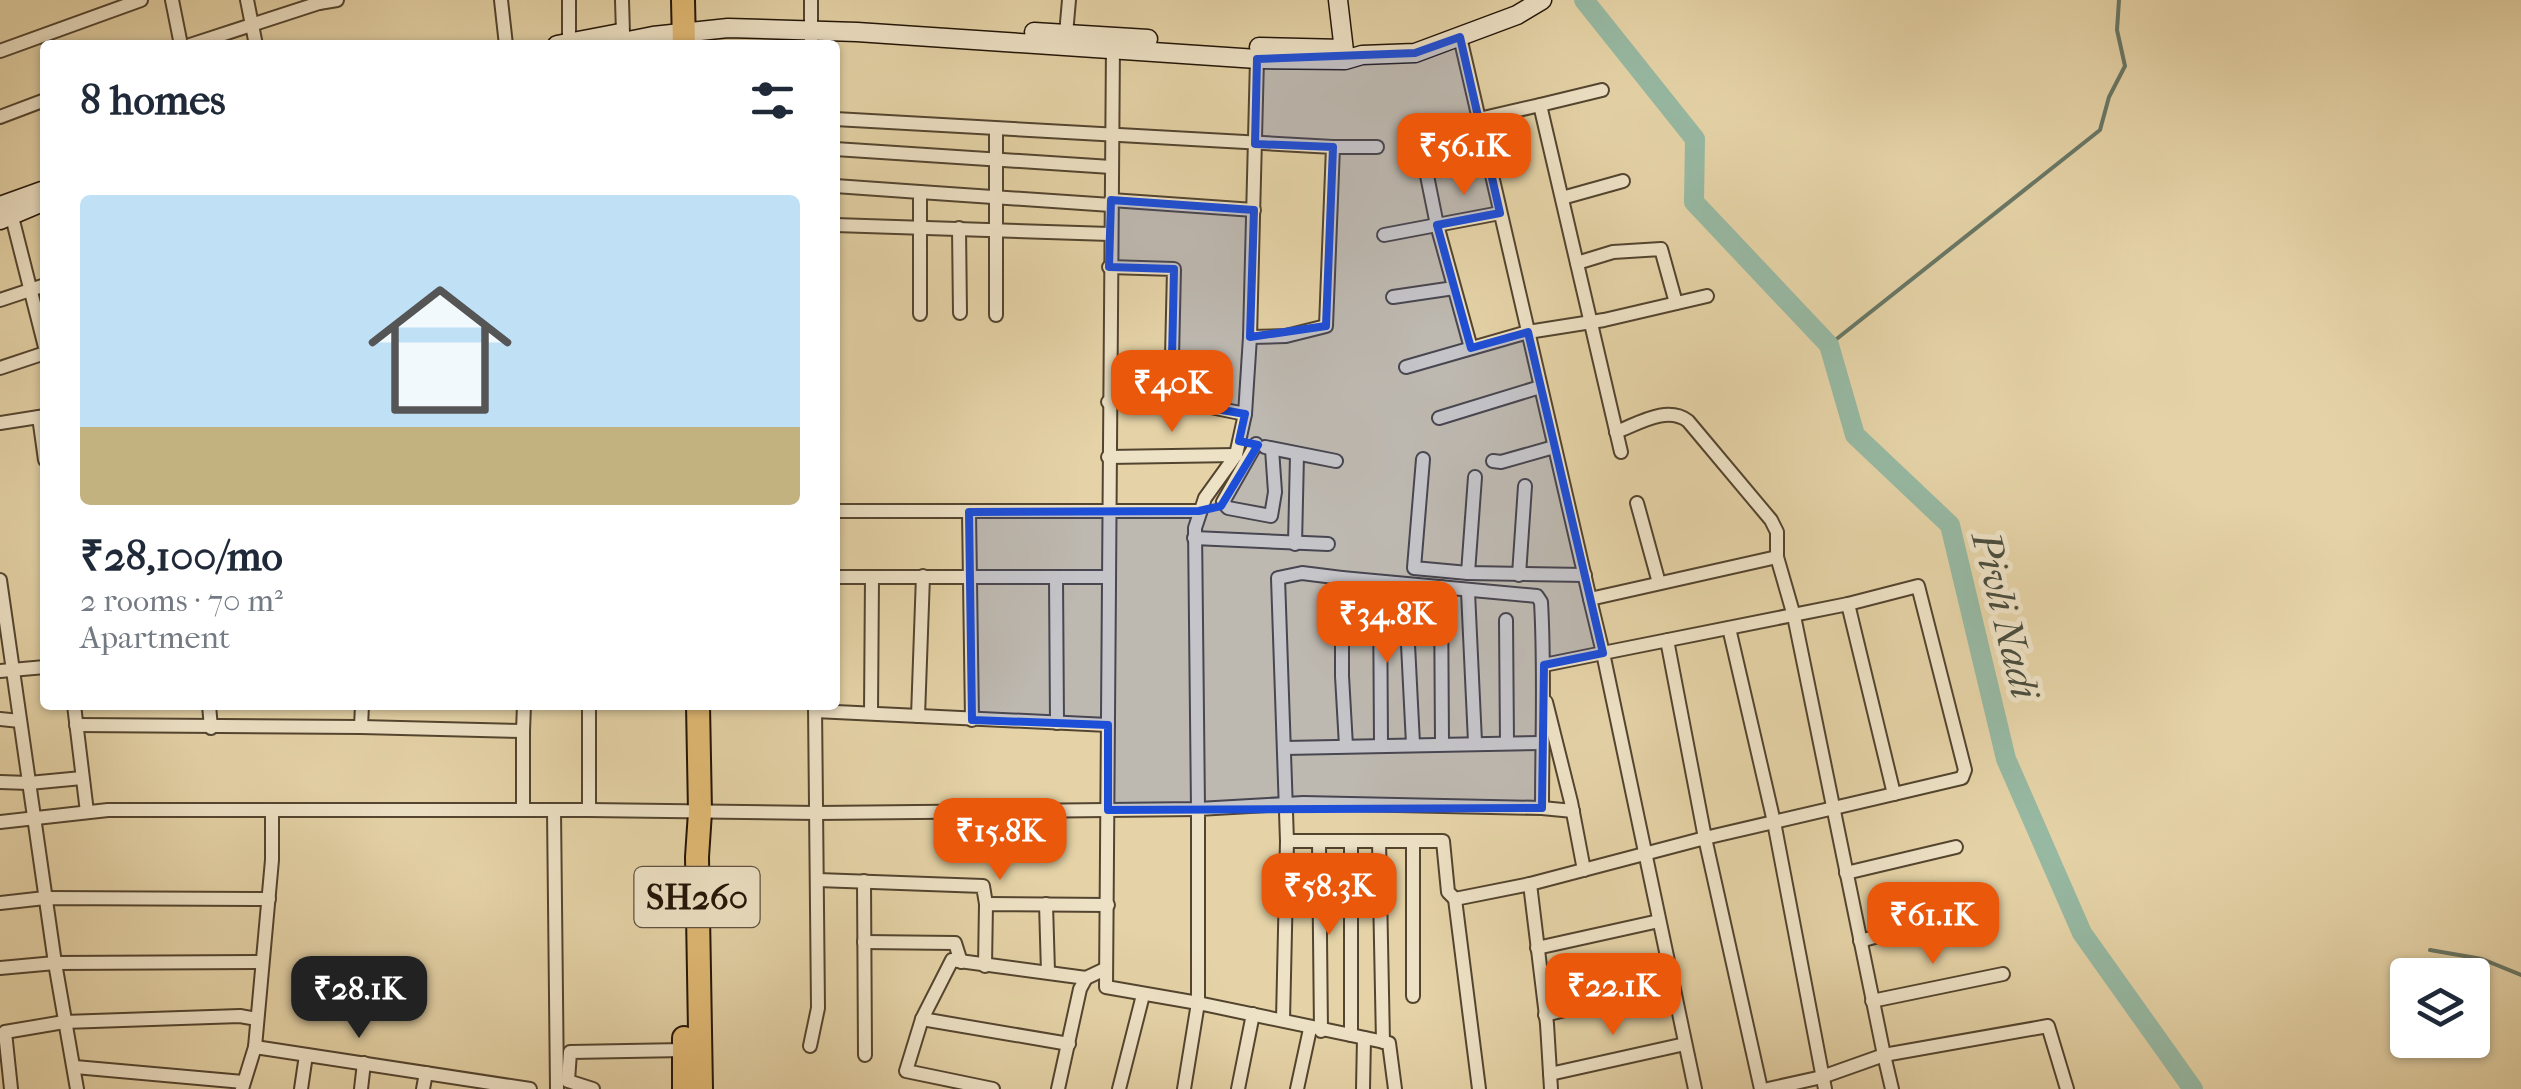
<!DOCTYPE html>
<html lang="en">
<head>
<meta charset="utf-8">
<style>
	:root { --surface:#fff; --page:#f6f6f7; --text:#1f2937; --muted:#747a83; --accent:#ea580c }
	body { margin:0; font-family:"IM FELL French Canon",serif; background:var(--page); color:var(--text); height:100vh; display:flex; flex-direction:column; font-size:38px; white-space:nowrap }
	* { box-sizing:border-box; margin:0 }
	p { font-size:32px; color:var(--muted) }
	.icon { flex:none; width:55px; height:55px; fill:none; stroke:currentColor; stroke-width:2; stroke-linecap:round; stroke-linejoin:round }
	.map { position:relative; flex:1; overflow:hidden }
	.side { position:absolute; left:40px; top:40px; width:800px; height:670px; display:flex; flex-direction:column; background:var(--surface); border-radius:10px; box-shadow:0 2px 8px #0004 }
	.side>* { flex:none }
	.buttons { position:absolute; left:2390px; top:958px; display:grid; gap:20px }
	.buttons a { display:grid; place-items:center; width:100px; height:100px; border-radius:10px; background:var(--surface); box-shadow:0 2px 8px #0004; font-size:50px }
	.price { position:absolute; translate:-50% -85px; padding:0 22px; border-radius:20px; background:var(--accent); color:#fff; font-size:32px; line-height:65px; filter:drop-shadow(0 2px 5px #0008) }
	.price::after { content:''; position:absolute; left:50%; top:60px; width:30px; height:22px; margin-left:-15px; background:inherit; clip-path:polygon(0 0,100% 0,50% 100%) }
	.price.current { background:#222; color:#fff }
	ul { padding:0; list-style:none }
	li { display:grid; align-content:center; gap:20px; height:530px; padding:0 40px }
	li span { display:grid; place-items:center; height:310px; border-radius:10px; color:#555 }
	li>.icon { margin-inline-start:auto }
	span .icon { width:180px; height:180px; fill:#fffc; stroke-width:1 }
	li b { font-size:42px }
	h2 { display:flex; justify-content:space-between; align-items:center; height:120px; padding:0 40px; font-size:42px }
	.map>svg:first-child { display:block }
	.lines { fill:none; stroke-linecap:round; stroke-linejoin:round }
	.stream { stroke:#687765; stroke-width:4 }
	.river { stroke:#97b9a3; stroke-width:20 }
	.street-casing { stroke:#53442f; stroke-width:16 }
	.secondary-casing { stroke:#221407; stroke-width:21 }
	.highway-casing { stroke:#221407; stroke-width:26 }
	.street { stroke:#eee2c6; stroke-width:12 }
	.secondary { stroke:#eee2c6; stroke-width:18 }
	.highway { stroke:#e2ba74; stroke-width:22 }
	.marked { fill:#1d4ed8; fill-opacity:0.2; stroke:#1d4ed8; stroke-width:8; stroke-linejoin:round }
	.labels { text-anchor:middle; stroke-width:10; stroke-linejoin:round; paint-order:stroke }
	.shield { fill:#eee2c6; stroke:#5f5240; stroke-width:2.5 }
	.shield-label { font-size:35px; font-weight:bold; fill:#221407 }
	.water-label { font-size:40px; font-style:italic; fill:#4b4e3e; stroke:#eee2c6 }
</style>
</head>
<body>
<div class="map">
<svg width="2521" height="1089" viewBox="0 0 2521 1089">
	<rect width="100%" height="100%" fill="#e5d3a7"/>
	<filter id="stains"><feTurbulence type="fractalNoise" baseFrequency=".002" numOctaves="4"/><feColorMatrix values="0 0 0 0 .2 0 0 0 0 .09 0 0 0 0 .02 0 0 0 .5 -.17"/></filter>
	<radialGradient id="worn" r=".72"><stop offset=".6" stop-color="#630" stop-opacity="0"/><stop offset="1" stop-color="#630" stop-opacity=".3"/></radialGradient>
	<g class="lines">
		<g class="stream">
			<path d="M1829 345 2100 130 2109 97 2125 66 2117 30 2119 0"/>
			<path d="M2430 950 2482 959 2521 975"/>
		</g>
		<path class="river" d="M1584 0 1695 139 1694 202 1829 345 1855 435 1950 525 2006 759 2082 933 2193 1089"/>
		<g class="street-casing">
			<g id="street">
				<path d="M172 0 181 45"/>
				<path d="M247 0 256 45"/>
				<path d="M501 0 506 45"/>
				<path d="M622 0 623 33"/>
				<path d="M811 0V45"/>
				<path d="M319 3 337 0"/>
				<path d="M1066 34 1069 0"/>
				<path d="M1460 37 1590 599"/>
				<path d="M569 42V0"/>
				<path d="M1113 44 1106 987 1198 1003V809L1303 803 1542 808C1542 739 1545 670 1541 602L1537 596 1342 578V676L1346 746"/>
				<path d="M190 45 319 3 318 0"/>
				<path d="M0 51 141 0"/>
				<path d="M1540 105 1602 90"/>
				<path d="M0 117 45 100"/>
				<path d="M835 119 1333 147 1326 326 1286 336 1250 337"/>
				<path d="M1479 119 1540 105 1621 452"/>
				<path d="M996 129V315"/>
				<path d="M1421 146 1437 225 1471 348"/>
				<path d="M1333 147H1377"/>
				<path d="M835 149 1111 167"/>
				<path d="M835 186 920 192V314"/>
				<path d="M920 192 1111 205"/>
				<path d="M1562 198 1623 181"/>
				<path d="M1111 200 1254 210"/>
				<path d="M10 209 45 347"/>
				<path d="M835 225 1110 234"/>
				<path d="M959 228 960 313"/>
				<path d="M1384 235 1500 213"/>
				<path d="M1577 263 1613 252 1661 249 1676 303"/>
				<path d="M1109 267 1174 269 1171 401"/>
				<path d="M1393 297 1454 288"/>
				<path d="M0 300 45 285"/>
				<path d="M1406 367 1528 332 1604 320 1707 296"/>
				<path d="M0 368 45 353"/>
				<path d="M1108 402 1181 401 1245 414"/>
				<path d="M39 417 45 460"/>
				<path d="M1439 418 1540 387"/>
				<path d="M0 423 45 416"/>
				<path d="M1616 432C1638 424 1667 405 1688 421L1771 520 1777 532V557"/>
				<path d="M1256 444 1223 502 1228 508 1271 516 1275 492 1272 449"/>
				<path d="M1265 447 1336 461"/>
				<path d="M1108 457 1236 455"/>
				<path d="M1423 459 1414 568 1468 573"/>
				<path d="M1493 461 1501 462 1554 447"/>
				<path d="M1475 477 1468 573 1585 575"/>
				<path d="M1637 503 1659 583"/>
				<path d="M835 511H1199"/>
				<path d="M969 512 972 720"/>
				<path d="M1194 538 1328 544"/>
				<path d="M1295 544 1297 455"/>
				<path d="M1519 575 1525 486"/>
				<path d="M835 577H1108"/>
				<path d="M1056 577 1057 723"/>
				<path d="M0 580 55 963 77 1089"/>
				<path d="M1380 584 1381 745"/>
				<path d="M1405 585 1413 744"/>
				<path d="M1441 587 1442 743"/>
				<path d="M1468 592 1475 742"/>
				<path d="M1848 604 1918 586 1965 770 1962 778 1894 794"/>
				<path d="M1506 620 1507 743"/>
				<path d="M1729 628 1774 822 1825 1089"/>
				<path d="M1667 640 1705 838 1894 794 1848 604 1603 653 1695 1089"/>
				<path d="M1544 665 1603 653 1590 599 1777 557 1794 616 1884 1055 2048 1026 2067 1089"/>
				<path d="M0 671 45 667"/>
				<path d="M1546 702 1571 802 1584 870"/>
				<path d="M74 705 87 812"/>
				<path d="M209 705 211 728"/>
				<path d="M815 711 1108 725"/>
				<path d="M871 712 872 577"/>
				<path d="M918 716 923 576"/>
				<path d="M0 719 20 721"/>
				<path d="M76 725 361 727 362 705"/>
				<path d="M361 727 523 731 524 705"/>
				<path d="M1285 748 1542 743"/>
				<path d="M0 782 29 783 82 778"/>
				<path d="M1542 808 1573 811"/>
				<path d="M523 809V731"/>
				<path d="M554 810 557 1089"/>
				<path d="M589 810 817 813 1198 809 1195 528 1205 498 1236 455 1245 414 1250 337 1257 59"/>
				<path d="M0 822 108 810H589V705"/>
				<path d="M1287 841 1278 578 1302 573 1342 578"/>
				<path d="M1319 841 1321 1031"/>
				<path d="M1351 841V1035"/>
				<path d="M1379 841 1383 1042"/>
				<path d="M1846 873 1956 847"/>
				<path d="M818 880 983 886 986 904"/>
				<path d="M864 881 865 1055"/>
				<path d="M0 903 45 898 269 899"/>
				<path d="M1046 904 1048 972"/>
				<path d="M1860 941 1969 911"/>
				<path d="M864 942 955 943 961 962"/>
				<path d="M1537 948 1659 921"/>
				<path d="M985 966 986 904 1108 905"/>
				<path d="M0 968 55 963 262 962"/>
				<path d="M1413 996V841"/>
				<path d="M1872 1001 2003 974"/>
				<path d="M1545 1015 1672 983"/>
				<path d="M922 1019 1069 1044"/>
				<path d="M1283 1020 1287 841H1443L1448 892 1455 899"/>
				<path d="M810 1046 818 1008 815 705"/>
				<path d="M255 1047 272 860V811"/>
				<path d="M75 1067 243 1082"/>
				<path d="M1550 1074 1685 1044"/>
				<path d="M11 1089 5 1032 64 1022 240 1016 257 1019"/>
				<path d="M242 1089 255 1047 530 1089"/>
				<path d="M301 1089 306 1055"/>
				<path d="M361 1089 364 1063"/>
				<path d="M423 1089 426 1073"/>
				<path d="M593 1089 568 1081 570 1052 684 1050"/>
				<path d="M993 1089 906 1071 922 1019 952 960 1086 978"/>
				<path d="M1058 1089 1080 989 1086 978 1105 969"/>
				<path d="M1119 1089 1143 995"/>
				<path d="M1184 1089 1198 1003 1389 1043 1395 1089"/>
				<path d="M1238 1089 1253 1014"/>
				<path d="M1297 1089 1310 1029"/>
				<path d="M1363 1089 1364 1038"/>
				<path d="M1479 1089 1455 899 1530 884"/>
				<path d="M1551 1089 1547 1024 1530 884 1705 838 1761 1089"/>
				<path d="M1768 1089 1822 1077 1884 1055 1892 1089"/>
			</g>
		</g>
		<g class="secondary-casing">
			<g id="secondary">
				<path d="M1338 0 1345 59"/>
				<path d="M1034 32 1148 39"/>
				<path d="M557 45 620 33"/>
				<path d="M608 45 653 36 728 28 857 32 1257 59 1345 60 1362 55 1415 53 1517 15 1542 0"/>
				<path d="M1259 47 1343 49"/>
				<path d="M0 206 42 191"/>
				<path d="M0 220 45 201"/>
			</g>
		</g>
		<g class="highway-casing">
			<g id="highway">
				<path d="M683 0 684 45"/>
				<path d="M698 705 700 812 697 857 701 1089"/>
				<path d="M684 1089V1038"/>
			</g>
		</g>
		<use href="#street" class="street"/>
		<use href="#secondary" class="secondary"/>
		<use href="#highway" class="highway"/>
	</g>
	<path class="marked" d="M1460 37 1500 213 1437 225 1471 348 1528 332 1603 653 1544 665 1542 808 1108 810V725L972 720 969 512 1199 511 1221 506 1258 445 1239 441 1245 414 1171 401 1174 269 1109 267 1111 200 1254 210 1250 337 1326 326 1333 147 1255 144 1257 59 1415 53Z"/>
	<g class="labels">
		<rect class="shield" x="634.5" y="867" width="125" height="60" rx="8"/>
		<g class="shield-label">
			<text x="697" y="909">SH260</text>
		</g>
		<g class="water-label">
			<text transform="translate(2006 615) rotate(76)" y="14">Pivli Nadi</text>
		</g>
	</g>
	<rect width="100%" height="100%" filter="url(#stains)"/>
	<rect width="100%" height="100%" fill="url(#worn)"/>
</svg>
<div class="buttons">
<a><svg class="icon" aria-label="layers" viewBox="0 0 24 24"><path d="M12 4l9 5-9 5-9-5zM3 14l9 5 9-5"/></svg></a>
</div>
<b class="price" style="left:1464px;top:198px">₹56.1K</b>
<b class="price" style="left:1172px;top:435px">₹40K</b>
<b class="price" style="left:1387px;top:666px">₹34.8K</b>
<b class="price" style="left:1000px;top:883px">₹15.8K</b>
<b class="price" style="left:1329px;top:938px">₹58.3K</b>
<b class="price" style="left:1933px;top:967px">₹61.1K</b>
<b class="price" style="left:1613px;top:1038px">₹22.1K</b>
<b class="price current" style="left:359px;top:1041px">₹28.1K</b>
<section class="side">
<h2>8 homes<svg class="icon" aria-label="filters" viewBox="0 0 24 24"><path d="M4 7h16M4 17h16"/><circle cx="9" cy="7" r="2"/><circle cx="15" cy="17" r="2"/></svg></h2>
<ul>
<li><span style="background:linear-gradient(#bfe0f5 75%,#c2b280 0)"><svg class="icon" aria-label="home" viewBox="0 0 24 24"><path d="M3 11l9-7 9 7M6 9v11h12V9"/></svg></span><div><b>₹28,100/mo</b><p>2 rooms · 70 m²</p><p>Apartment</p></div></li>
</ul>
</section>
</div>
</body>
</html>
